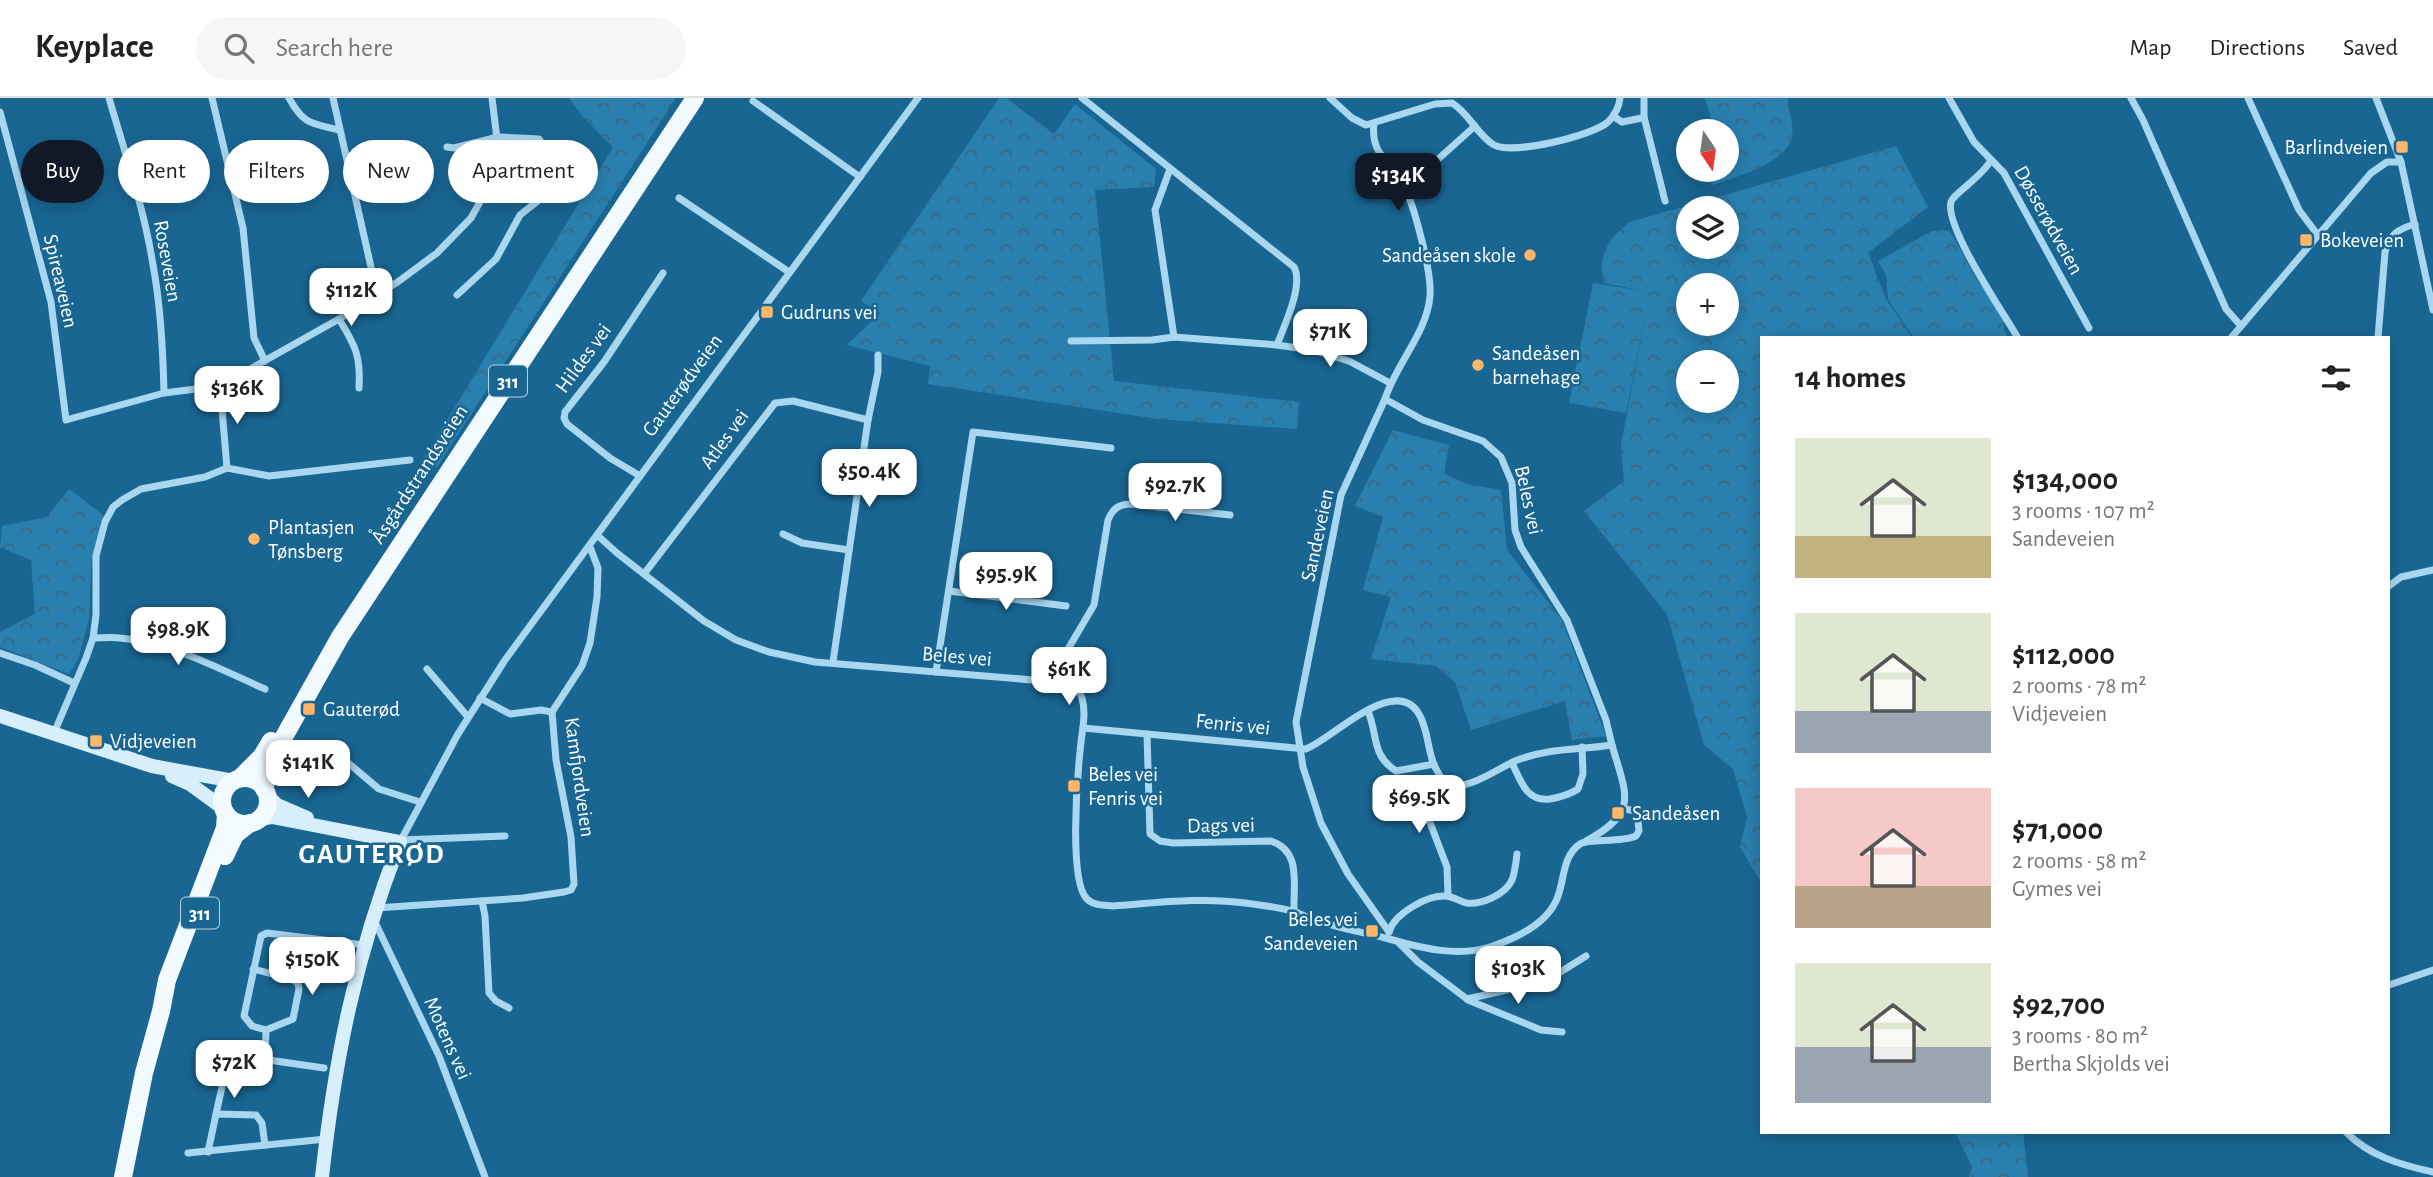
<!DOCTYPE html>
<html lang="en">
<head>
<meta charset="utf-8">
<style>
	:root { --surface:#fff; --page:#f6f6f6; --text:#222; --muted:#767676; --line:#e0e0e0; --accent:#111827 }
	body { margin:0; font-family:"Alegreya Sans",sans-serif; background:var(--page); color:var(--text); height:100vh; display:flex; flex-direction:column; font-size:26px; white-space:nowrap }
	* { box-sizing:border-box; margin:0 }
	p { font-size:23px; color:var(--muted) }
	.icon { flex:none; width:38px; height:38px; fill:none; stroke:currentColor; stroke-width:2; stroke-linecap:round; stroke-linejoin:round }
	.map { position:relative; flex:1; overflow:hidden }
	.sheet { position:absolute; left:1760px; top:238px; width:630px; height:798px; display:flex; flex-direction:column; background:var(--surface); border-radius:0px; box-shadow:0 4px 18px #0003 }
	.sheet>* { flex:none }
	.banner { position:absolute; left:21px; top:42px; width:665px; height:63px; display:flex; gap:14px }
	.needle { width:46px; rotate:167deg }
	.buttons { position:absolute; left:1676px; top:21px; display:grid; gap:14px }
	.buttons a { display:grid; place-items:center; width:63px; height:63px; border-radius:50%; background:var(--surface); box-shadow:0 4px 18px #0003; font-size:35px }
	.price { position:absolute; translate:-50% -60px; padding:0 16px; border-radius:14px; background:#fff; color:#222; font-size:23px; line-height:46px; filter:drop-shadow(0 2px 4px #0008) }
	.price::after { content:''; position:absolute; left:50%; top:42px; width:21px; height:16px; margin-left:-10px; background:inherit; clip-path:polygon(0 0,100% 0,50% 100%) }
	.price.current { background:var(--accent); color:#fff }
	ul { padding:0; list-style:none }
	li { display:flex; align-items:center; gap:21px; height:175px; padding:0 35px }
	li span { display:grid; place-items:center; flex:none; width:196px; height:140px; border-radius:0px; color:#555 }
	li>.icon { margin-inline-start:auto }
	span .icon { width:84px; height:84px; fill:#fffc; stroke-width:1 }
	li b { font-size:30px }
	h2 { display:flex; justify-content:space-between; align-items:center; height:84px; padding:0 35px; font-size:30px }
	.chip { padding:0 24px; border-radius:32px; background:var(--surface); box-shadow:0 4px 18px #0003; font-size:24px; line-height:63px }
	.chip.current { background:var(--accent); color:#fff }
	header { display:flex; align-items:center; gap:42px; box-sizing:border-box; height:98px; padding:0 35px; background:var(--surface); border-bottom:2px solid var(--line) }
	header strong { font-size:33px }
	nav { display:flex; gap:38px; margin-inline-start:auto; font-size:24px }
	.search { width:490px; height:63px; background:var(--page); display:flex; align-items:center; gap:18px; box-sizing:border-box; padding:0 24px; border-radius:38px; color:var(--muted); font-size:26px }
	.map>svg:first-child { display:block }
	.forest { fill:url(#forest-crowns); fill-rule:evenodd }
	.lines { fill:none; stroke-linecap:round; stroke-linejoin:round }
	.minor { stroke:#a9d7f0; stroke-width:7 }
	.secondary { stroke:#d7eefb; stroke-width:14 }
	.primary { stroke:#f2faff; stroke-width:18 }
	.poi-dot { fill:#ffb668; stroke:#196693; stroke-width:2.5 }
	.labels { text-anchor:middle; stroke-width:5; stroke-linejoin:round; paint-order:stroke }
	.shield { fill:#196693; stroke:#bad1df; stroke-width:2 }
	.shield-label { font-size:19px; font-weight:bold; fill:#fff }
	.poi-label { font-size:21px; fill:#fff; stroke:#196693; text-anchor:start }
	.street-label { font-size:21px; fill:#fff; stroke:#196693 }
	.district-label { font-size:28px; font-weight:bold; letter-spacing:2px; fill:#fff; stroke:#196693 }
</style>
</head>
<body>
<header>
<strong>Keyplace</strong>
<div class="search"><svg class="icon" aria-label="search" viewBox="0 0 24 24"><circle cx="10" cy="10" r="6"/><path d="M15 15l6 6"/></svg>Search here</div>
<nav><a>Map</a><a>Directions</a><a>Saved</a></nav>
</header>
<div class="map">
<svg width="2433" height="1079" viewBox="0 0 2433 1079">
	<defs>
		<pattern id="forest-crowns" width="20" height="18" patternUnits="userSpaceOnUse" patternTransform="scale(1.75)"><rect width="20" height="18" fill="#2980af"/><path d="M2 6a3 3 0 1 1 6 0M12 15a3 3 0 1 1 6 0" fill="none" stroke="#396982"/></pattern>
	</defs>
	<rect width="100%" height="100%" fill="#196693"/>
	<g class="forest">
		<path d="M569 0H676L437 369 421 365 613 49 583 19Z"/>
		<path d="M999 0H1006L1054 36 1075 6 1156 71 1154 89 1095 92 1114 283 1299 304 1297 331 1158 321 928 286 930 268 847 247 880 215 861 203Z"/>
		<path d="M1705 0H1788C1788 13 1794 25 1792 38 1787 66 1733 80 1710 88L1717 72H1727V33H1715Z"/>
		<path d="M1896 48 1928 109 1868 155 1886 201 1912 240H1762V786L1740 749 1747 719 1733 671 1704 647 1667 516 1584 413 1624 383 1621 347 1649 198 1626 315 1569 305 1593 185 1650 194 1604 185C1597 158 1608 140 1630 124ZM1689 110H1727V149H1689ZM1689 187H1727V226H1689ZM1689 264H1727V303H1689Z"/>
		<path d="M1941 132 1949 133 1953 138 1976 180 2004 218V231L2008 240H1914L1888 201 1886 177 1878 163 1932 133Z"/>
		<path d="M1393 332 1449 347 1444 376 1467 386 1501 392 1507 452 1562 522 1606 638 1572 642 1565 603 1471 632 1455 584 1436 568 1371 561 1391 499 1363 492 1383 419 1355 408Z"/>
		<path d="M69 391 104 418 91 471 89 521 78 562 69 576 0 549V534L35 516 31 462 0 449 2 428 47 419Z"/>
		<path d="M1955 1034H2023L2028 1079H1969L1972 1069Z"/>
	</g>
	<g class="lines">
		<g class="minor">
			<path d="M109 0C125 55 144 110 153 167 161 209 163 252 164 295"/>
			<path d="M212 0 243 130 254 240 265 263"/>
			<path d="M289 0C304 27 311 25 339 32"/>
			<path d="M333 0 373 178 380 195"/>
			<path d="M1330 0 1352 20 1366 27 1435 6 1452 5C1469 15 1477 37 1494 47 1513 57 1592 38 1608 24 1615 17 1619 9 1620 0"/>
			<path d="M1949 0 1974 44 2004 75 2089 230"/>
			<path d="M2131 0 2143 22 2226 211 2241 228"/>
			<path d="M2248 0 2299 112 2317 136"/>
			<path d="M2376 0 2401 64 2433 212"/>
			<path d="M753 3 860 79"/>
			<path d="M0 14 51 204 66 322 164 295 220 288 339 221 399 183 437 155 471 120 491 84 498 49 492 0"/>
			<path d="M1613 18 1622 24 1642 20 1644 19V0"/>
			<path d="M1644 19 1665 103"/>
			<path d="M1374 25C1370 59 1392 62 1405 89 1415 112 1432 174 1430 198 1427 235 1396 266 1385 301L1341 397 1296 624 1303 669 1321 725 1348 776 1389 834"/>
			<path d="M447 49 454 50 498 39 539 41 545 50 539 102 520 117 496 161 457 197"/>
			<path d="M1991 62C1983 78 1953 96 1951 104 1944 128 2004 216 2018 240"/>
			<path d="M1170 71 1155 112 1174 239"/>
			<path d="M1404 88 1426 72 1475 28"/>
			<path d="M679 100 789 174"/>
			<path d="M339 221C355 247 361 258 359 290"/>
			<path d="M2231 240 2371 75 2387 64H2401"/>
			<path d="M2378 240 2385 154C2390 136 2398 131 2415 126"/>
			<path d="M1071 243 1152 242 1174 239 1277 247C1284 228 1304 187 1294 169L1082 0"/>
			<path d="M1277 247 1312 252 1349 263 1390 285"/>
			<path d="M220 288 227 370"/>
			<path d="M640 378 610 360 567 326 564 320 565 314 604 264 663 175"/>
			<path d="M783 436 802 445 849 452"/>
			<path d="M597 437 617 455 704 523 736 542 769 554 815 564 1069 585C1075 589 1080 593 1082 600 1087 617 1081 637 1080 654 1077 682 1069 783 1087 801 1094 808 1104 807 1113 808 1156 805 1202 799 1245 805 1261 807 1277 809 1292 813 1299 815 1305 819 1312 821 1337 830 1363 834 1389 841 1422 850 1459 860 1493 848 1516 840 1545 827 1556 803 1565 785 1561 759 1580 746 1589 740 1620 745 1636 738L1639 733 1637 713 1624 711"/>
			<path d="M644 476 775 305 793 303 868 322"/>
			<path d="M2389 488 2401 479 2433 472"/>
			<path d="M949 493 1066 508"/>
			<path d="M93 540C102 540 111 539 120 540 171 544 219 571 265 591"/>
			<path d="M0 555 35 567 74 585"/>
			<path d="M833 564 868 322 878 274V257"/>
			<path d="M427 571 468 619"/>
			<path d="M936 574 973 334 1111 350"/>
			<path d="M1061 584 1068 551 1094 507 1108 422C1113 410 1119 406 1132 406L1230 417"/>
			<path d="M480 600 510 616 541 612 552 614"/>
			<path d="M1368 613C1378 637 1371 657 1396 673L1434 666"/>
			<path d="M1083 630 1306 651C1333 641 1399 571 1421 620 1428 635 1428 652 1434 667 1437 673 1441 680 1445 686 1467 694 1495 672 1515 663 1547 650 1579 652 1612 647L1606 622 1567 522 1521 449 1515 432 1512 385 1501 359 1483 343 1423 322 1385 301"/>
			<path d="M54 635 86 560 93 540 96 517V458L105 424 113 409 122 402 141 391 205 379 227 370 269 378 410 362"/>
			<path d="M1147 636 1150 736 1160 743 1173 745 1271 743C1302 753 1293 787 1294 813"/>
			<path d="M328 648 379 691 420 704"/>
			<path d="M1512 665C1521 683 1526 704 1550 701 1561 699 1569 697 1578 691L1583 676 1582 649"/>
			<path d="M1445 686 1430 710 1429 722 1447 769 1448 798"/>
			<path d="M401 742 505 738"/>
			<path d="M1586 743C1640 714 1626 697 1612 647"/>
			<path d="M400 744 458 636 505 562 918 0"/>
			<path d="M482 803 485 818 489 895 496 903 509 910"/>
			<path d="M376 810 523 800 564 794 571 792 574 786 571 739 556 662 552 614 582 568 590 545 597 499 598 470 590 449"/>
			<path d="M374 822 439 958 485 1079"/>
			<path d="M1389 834C1394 816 1427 797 1445 798 1452 798 1459 803 1466 805 1481 807 1505 797 1512 782 1515 774 1516 764 1517 756"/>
			<path d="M1399 845 1418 864 1467 901 1546 883 1586 858"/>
			<path d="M253 871 292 881 298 885 299 891 293 921 266 932 265 961"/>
			<path d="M2389 887 2433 872"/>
			<path d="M1468 902 1541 932 1562 934"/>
			<path d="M266 932 252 928 244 918 261 838 267 835 364 847"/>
			<path d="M216 1016 228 962 234 957 324 970"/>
			<path d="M2346 1034C2369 1058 2401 1067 2433 1074"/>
			<path d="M208 1054 216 1016 256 1017 262 1025 265 1047"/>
			<path d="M188 1055 326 1041"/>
		</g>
		<g class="secondary">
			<path d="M0 618 152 668 234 683"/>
			<path d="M172 678 190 686 223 710"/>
			<path d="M267 697 277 707 307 720"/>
			<path d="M257 722 272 719 400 744C356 856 335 960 322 1079"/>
		</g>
		<g class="primary">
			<path d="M240 680 262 658 271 643"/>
			<circle cx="245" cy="703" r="23"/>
			<path d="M264 691 271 662 340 539 695 0"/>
			<path d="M225 758 235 737 250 725"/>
			<path d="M123 1079 144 975 161 913 167 882 225 730 226 716"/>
		</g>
	</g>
	<g class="poi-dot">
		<rect x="2395" y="42" width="14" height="14" rx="3.5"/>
		<rect x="2299" y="135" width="14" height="14" rx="3.5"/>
		<circle cx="1530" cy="157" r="7"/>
		<rect x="760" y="207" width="14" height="14" rx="3.5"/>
		<circle cx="1478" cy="267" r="7"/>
		<circle cx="254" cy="441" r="7"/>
		<rect x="302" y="604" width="14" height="14" rx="3.5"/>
		<rect x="89" y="636" width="14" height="14" rx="3.5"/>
		<rect x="1067" y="681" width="14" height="14" rx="3.5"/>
		<rect x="1611" y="708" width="14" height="14" rx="3.5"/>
		<rect x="1365" y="826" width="14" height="14" rx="3.5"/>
	</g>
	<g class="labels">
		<g class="shield">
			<rect x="489" y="267.5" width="38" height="31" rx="5"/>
			<rect x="181" y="799.5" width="38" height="31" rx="5"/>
		</g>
		<g class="shield-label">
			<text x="508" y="290">311</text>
			<text x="200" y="822">311</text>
		</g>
		<g class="poi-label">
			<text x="2388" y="56" text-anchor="end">Barlindveien</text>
			<text x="2320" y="149">Bokeveien</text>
			<text x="1516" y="164" text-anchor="end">Sandeåsen skole</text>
			<text x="781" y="221">Gudruns vei</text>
			<text x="1492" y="262">Sandeåsen<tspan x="1492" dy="24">barnehage</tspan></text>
			<text x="268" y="436">Plantasjen<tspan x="268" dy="24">Tønsberg</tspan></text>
			<text x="323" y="618">Gauterød</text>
			<text x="110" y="650">Vidjeveien</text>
			<text x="1088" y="683">Beles vei<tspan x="1088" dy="24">Fenris vei</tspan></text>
			<text x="1632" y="722">Sandeåsen</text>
			<text x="1358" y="828" text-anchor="end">Beles vei<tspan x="1358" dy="24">Sandeveien</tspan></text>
		</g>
		<g class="street-label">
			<text transform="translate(2049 122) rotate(61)" y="7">Døsserødveien</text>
			<text transform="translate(168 163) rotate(80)" y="7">Roseveien</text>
			<text transform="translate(61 183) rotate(77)" y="7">Spireaveien</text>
			<text transform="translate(583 260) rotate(-54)" y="7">Hildes vei</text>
			<text transform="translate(682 287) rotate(-54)" y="7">Gauterødveien</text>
			<text transform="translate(724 341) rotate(-54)" y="7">Atles vei</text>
			<text transform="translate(419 376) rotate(-57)" y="7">Åsgårdstrandsveien</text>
			<text transform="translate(1529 402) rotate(78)" y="7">Beles vei</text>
			<text transform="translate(1317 437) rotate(-78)" y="7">Sandeveien</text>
			<text transform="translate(957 558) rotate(5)" y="7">Beles vei</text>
			<text transform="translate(1233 626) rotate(6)" y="7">Fenris vei</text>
			<text transform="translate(580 679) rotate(82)" y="7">Kamfjordveien</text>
			<text transform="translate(1221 727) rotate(-1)" y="7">Dags vei</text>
			<text transform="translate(448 940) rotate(66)" y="7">Motens vei</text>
		</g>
		<g class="district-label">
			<text x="372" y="765">GAUTERØD</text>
		</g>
	</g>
</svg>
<div class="buttons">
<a><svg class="needle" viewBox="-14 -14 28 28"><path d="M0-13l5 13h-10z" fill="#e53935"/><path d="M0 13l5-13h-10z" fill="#767676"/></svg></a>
<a><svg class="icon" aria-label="layers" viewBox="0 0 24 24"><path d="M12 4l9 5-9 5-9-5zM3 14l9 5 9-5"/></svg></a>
<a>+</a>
<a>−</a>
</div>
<b class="price current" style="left:1398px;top:115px">$134K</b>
<b class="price" style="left:351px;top:230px">$112K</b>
<b class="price" style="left:1330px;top:271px">$71K</b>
<b class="price" style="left:237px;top:328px">$136K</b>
<b class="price" style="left:869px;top:411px">$50.4K</b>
<b class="price" style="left:1175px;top:425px">$92.7K</b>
<b class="price" style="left:1006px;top:514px">$95.9K</b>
<b class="price" style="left:178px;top:569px">$98.9K</b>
<b class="price" style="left:1069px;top:609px">$61K</b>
<b class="price" style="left:308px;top:702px">$141K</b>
<b class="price" style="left:1419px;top:737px">$69.5K</b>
<b class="price" style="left:312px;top:899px">$150K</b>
<b class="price" style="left:1518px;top:908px">$103K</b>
<b class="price" style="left:234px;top:1002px">$72K</b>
<div class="banner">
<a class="chip current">Buy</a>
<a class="chip">Rent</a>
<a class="chip">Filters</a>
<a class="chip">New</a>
<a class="chip">Apartment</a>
</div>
<section class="sheet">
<h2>14 homes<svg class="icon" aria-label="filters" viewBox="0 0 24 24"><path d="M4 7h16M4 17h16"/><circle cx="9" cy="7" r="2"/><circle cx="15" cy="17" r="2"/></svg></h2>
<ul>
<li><span style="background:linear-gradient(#dfe7d0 70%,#c2b280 0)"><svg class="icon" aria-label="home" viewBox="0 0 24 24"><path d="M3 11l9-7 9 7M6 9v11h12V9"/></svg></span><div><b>$134,000</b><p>3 rooms · 107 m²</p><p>Sandeveien</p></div></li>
<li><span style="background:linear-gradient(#dfe7d0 70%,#9aa5b1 0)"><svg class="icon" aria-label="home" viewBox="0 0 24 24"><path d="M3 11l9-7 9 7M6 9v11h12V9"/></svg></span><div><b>$112,000</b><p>2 rooms · 78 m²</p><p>Vidjeveien</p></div></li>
<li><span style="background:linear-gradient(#f6c9c9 70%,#b9a48a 0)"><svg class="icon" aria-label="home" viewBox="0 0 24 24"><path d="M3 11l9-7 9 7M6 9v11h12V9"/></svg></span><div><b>$71,000</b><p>2 rooms · 58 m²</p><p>Gymes vei</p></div></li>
<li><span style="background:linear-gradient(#dfe7d0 60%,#9aa5b1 0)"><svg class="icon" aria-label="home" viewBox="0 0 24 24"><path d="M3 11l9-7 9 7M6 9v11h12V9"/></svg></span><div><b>$92,700</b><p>3 rooms · 80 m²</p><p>Bertha Skjolds vei</p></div></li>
</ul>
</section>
</div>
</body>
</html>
